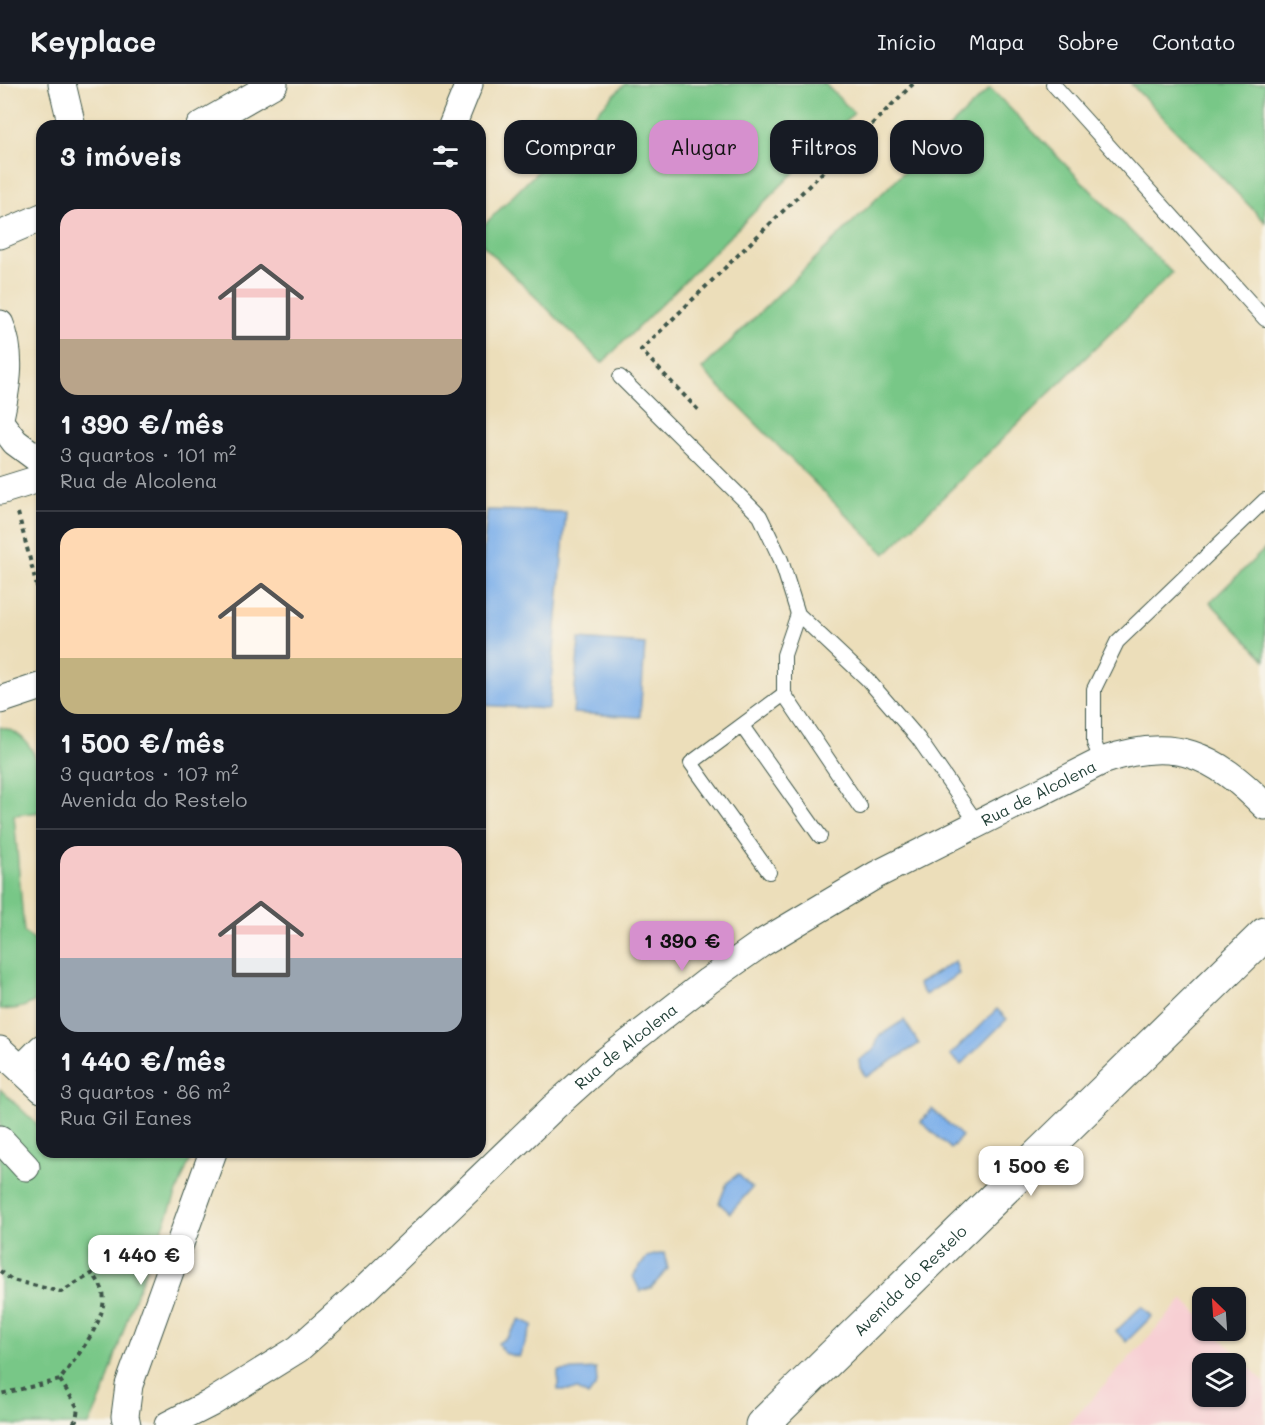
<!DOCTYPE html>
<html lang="pt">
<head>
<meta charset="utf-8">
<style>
	:root { --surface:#171b24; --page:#20242c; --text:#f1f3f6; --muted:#9ea1a6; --line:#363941; --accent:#d690ce }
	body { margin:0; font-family:Mali,sans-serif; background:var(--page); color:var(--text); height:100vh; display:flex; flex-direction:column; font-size:22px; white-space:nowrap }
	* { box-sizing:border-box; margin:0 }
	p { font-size:20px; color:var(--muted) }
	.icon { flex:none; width:33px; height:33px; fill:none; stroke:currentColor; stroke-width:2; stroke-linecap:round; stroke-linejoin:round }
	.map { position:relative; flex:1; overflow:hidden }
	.details { position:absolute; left:36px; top:36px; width:450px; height:1038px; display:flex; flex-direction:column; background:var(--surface); border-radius:18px; box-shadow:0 2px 4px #0004 }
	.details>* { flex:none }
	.guide { position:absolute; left:504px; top:36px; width:570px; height:54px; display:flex; gap:12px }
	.needle { width:39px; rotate:335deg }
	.controls { position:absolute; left:1192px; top:1203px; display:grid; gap:12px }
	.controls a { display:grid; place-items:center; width:54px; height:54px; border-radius:12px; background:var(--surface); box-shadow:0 2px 4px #0004; font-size:30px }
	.price { position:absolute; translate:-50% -51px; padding:0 14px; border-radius:12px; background:#fff; color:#222; font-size:20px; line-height:39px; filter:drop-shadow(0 2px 3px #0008) }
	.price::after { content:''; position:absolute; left:50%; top:36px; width:18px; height:14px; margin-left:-9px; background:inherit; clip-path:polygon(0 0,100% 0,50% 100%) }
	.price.active { background:var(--accent); color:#111 }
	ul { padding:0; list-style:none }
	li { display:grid; align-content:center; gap:12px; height:318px; padding:0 24px }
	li+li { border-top:2px solid var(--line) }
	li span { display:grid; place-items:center; height:186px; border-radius:18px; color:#555 }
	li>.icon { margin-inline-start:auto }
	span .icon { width:108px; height:108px; fill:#fffc; stroke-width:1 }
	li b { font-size:26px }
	h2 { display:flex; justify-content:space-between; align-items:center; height:72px; padding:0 24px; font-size:26px }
	.chip { padding:0 21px; border-radius:18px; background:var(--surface); box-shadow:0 2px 4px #0004; font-size:21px; line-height:54px }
	.chip.active { background:var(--accent); color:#111 }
	header { display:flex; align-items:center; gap:36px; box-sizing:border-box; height:84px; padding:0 30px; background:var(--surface); border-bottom:2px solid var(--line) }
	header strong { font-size:28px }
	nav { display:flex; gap:33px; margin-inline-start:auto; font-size:21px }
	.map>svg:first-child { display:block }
	.built { fill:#f7cfd3; fill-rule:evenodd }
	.green { fill:#78c787; stroke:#4c825e; stroke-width:1.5 }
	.water { fill:#7eb0ea; stroke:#4e768f; stroke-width:1.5 }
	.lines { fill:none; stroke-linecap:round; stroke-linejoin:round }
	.lane-casing { stroke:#3e5548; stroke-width:16 }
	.street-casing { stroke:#3e5548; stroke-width:29 }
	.secondary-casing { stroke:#3e5548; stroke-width:35 }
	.path { stroke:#3e5548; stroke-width:4; stroke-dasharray:4.5 4.5; stroke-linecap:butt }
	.lane { stroke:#fff; stroke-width:14 }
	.street { stroke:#fff; stroke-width:27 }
	.secondary { stroke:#fff; stroke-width:33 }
	.labels { text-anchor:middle; stroke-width:5; stroke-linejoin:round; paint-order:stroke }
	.street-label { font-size:16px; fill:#1f3d34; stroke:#f7f3e8 }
</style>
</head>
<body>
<header>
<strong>Keyplace</strong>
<nav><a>Início</a><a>Mapa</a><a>Sobre</a><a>Contato</a></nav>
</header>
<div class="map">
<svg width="1265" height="1341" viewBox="0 0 1265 1341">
	<rect width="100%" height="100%" fill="#f7f3e8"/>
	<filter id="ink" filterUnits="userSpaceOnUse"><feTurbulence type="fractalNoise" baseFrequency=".0167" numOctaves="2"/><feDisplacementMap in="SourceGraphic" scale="12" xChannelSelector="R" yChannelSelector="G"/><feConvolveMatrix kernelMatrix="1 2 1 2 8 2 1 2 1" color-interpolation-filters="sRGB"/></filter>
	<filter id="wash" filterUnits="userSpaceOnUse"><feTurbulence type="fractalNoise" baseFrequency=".008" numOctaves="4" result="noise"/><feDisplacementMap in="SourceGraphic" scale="24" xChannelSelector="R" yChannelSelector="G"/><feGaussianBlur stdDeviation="1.35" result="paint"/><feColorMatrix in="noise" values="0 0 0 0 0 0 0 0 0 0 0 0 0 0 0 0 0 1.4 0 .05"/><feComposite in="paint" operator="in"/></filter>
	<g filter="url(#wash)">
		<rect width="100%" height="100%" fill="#ecdeba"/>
		<path class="built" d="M1183 1215 1203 1235V1246L1214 1247 1265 1299V1341H1068ZM1203 1280H1236V1312H1203Z"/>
		<g class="green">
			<path d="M625 0H825L854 29 602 279 480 158V145Z"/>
			<path d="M1131 0H1265V138Z"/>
			<path d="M990 4 1172 189 885 470 702 285Z"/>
			<path d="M1265 465V576L1210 518Z"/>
			<path d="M0 643C41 652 42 695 41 728L14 731 24 848 42 862V913C28 922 17 927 0 925Z"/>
			<path d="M0 1005 42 1045V1068H193L131 1223 104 1308 89 1341H0Z"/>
		</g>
		<g class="water">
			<path d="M487 426 566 428 549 625 480 621V501Z"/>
			<path d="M579 555 645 560 640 633 573 629Z"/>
			<path d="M955 877 959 890 925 911 918 900Z"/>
			<path d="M997 925 1007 935 961 981 950 971Z"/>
			<path d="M904 936 919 960 866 993 860 984 859 976 874 966 879 952Z"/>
			<path d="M932 1025 962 1052 951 1065 921 1038Z"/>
			<path d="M738 1090 752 1104 730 1129 719 1119 727 1099Z"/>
			<path d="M664 1169 668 1185 651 1204 640 1207 633 1192 647 1173Z"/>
			<path d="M1142 1222 1152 1232 1126 1258 1116 1247Z"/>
			<path d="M520 1235 533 1241 519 1273 504 1269 498 1259 508 1253Z"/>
			<path d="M596 1285 597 1300 588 1312 578 1306H558V1287Z"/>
		</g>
	</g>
	<g filter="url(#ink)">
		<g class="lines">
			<g class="lane-casing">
				<g id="lane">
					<path d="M1053 0 1265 235"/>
					<path d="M620 293 760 432 781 476 798 530 867 595 918 654 977 739"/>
					<path d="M784 610 860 723"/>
					<path d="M742 642 820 752"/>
					<path d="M1102 677 1094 659V605L1117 558 1265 416"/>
					<path d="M769 788 691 679 784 610V571L798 530"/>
				</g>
			</g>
			<g class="street-casing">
				<g id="street">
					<path d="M62 0 72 42"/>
					<path d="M200 42 274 0"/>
					<path d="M452 42 469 0"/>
					<path d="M0 151 42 133"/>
					<path d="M0 240C13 271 7 302 0 334"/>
					<path d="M0 338 15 358 42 378"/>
					<path d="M0 407 42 394"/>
					<path d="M0 616 42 602"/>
					<path d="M0 966 42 1005"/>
					<path d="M21 985 42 964"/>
					<path d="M0 1055 26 1083"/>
					<path d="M127 1341 125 1332 129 1301 213 1068"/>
					<path id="s1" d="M168 1341 211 1319 298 1265 364 1206 554 1023 603 979 708 897 762 859 876 791 1102 677C1174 651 1215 671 1265 722"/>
				</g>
			</g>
			<g class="secondary-casing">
				<g id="secondary">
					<path id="s2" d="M762 1341 1265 850"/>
				</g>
			</g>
			<g class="path">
				<path d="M698 326 641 266 913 0"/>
				<path d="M18 429 42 522"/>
				<path d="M0 1187 12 1196 61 1208 93 1189C96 1194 100 1200 102 1205 112 1232 74 1275 60 1296L0 1310"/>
				<path d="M60 1296 78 1324 76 1336 71 1341"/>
			</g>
			<use href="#lane" class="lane"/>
			<use href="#street" class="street"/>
			<use href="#secondary" class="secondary"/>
		</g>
	</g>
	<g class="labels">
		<g class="street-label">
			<text dy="6" stroke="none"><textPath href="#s1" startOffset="1083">Rua de Alcolena</textPath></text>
			<text dy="6" stroke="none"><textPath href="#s1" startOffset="597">Rua de Alcolena</textPath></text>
			<text dy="6" stroke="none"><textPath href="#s2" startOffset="207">Avenida do Restelo</textPath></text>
		</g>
	</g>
</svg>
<div class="controls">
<a><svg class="needle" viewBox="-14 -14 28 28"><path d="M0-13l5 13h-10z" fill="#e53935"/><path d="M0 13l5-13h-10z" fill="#9ea1a6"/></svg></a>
<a><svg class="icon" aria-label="layers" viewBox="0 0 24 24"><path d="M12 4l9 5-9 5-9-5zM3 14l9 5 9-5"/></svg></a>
</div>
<b class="price active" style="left:682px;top:888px">1 390 €</b>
<b class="price" style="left:1031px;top:1113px">1 500 €</b>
<b class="price" style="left:141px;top:1202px">1 440 €</b>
<div class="guide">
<a class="chip">Comprar</a>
<a class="chip active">Alugar</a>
<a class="chip">Filtros</a>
<a class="chip">Novo</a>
</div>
<section class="details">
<h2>3 imóveis<svg class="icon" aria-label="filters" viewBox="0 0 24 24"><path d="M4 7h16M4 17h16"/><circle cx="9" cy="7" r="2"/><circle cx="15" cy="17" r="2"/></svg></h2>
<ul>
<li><span style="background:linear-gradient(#f6c9c9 70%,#b9a48a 0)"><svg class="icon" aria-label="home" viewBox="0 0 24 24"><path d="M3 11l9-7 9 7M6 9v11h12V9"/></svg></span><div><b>1 390 €/mês</b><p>3 quartos · 101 m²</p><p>Rua de Alcolena</p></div></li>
<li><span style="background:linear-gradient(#ffd9b3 70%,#c2b280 0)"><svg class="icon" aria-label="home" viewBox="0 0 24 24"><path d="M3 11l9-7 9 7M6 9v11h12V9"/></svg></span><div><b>1 500 €/mês</b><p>3 quartos · 107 m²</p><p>Avenida do Restelo</p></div></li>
<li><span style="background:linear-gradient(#f6c9c9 60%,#9aa5b1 0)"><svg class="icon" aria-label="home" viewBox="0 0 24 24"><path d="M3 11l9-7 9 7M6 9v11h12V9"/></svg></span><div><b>1 440 €/mês</b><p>3 quartos · 86 m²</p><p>Rua Gil Eanes</p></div></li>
</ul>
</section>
</div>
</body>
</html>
